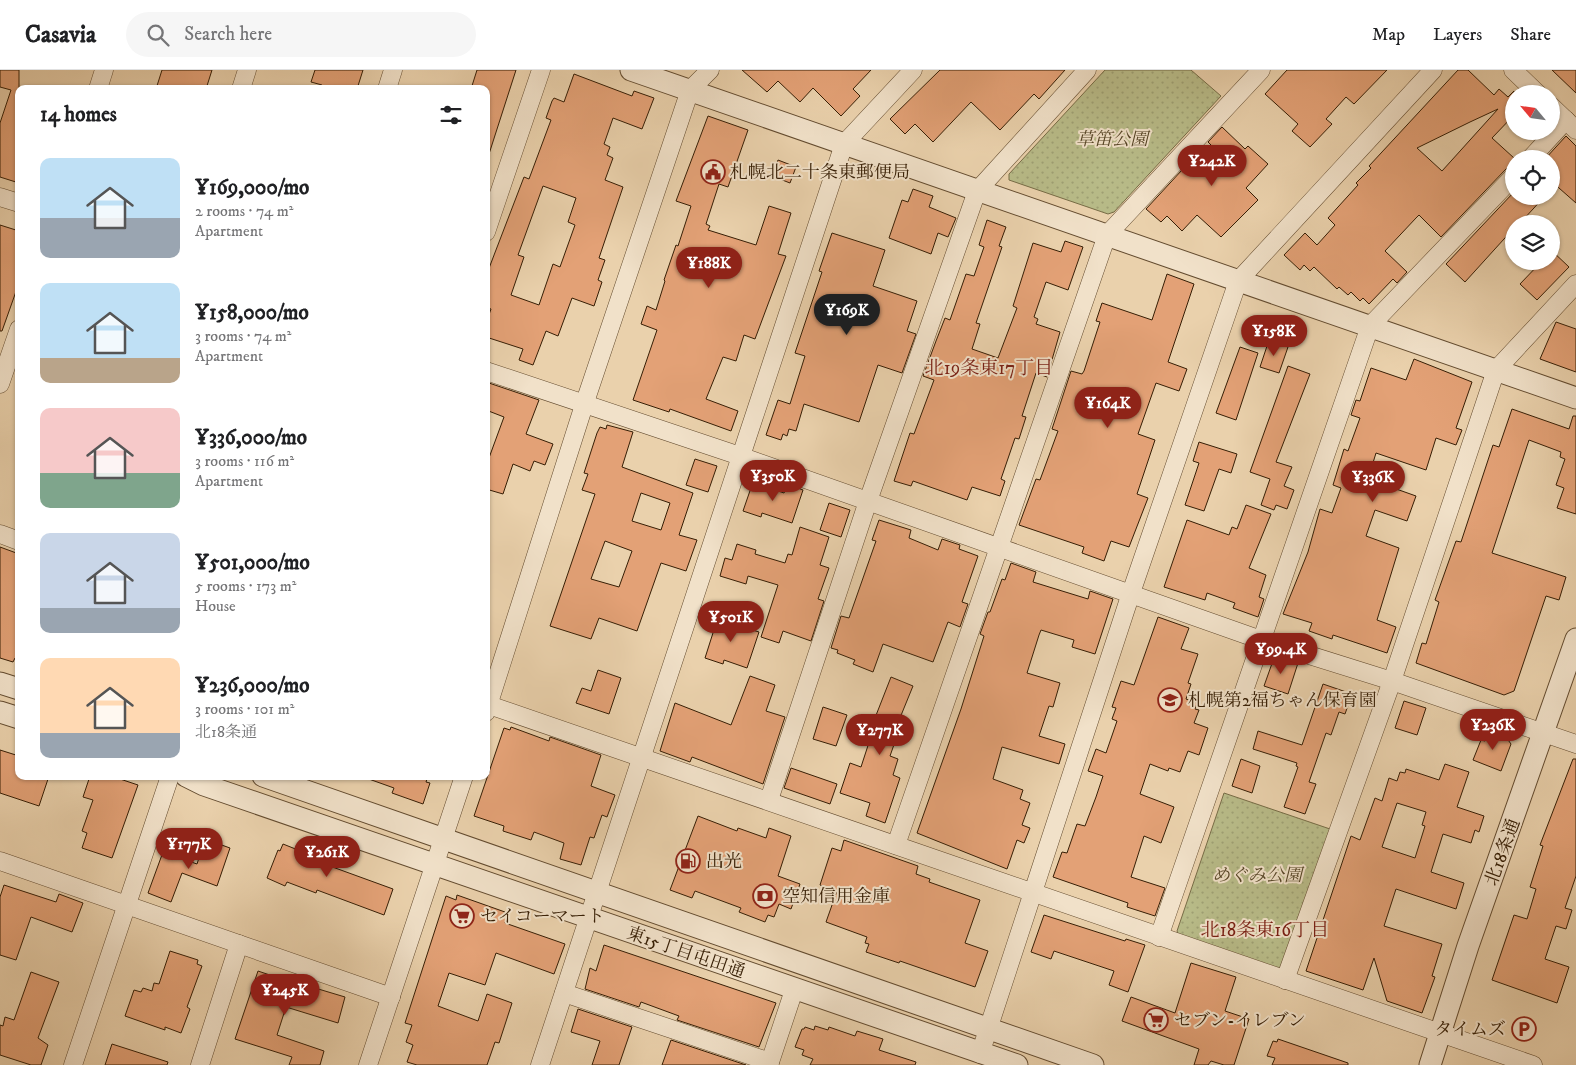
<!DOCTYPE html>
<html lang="en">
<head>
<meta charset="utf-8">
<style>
	:root { --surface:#fff; --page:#f6f6f6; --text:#202124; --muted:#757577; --line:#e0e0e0; --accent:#8f2418 }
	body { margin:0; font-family:"IM FELL DW Pica","Noto Serif JP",serif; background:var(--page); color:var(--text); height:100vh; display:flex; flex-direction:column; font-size:19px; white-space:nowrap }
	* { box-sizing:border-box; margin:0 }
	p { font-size:16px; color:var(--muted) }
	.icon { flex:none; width:28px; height:28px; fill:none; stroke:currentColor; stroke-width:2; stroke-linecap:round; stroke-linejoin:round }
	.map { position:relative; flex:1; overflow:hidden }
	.details { position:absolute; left:15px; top:15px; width:475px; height:695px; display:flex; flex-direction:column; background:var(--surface); border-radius:10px; box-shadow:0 1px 4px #0004 }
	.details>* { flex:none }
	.needle { width:32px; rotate:299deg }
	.tools { position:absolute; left:1505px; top:15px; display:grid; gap:10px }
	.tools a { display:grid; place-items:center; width:55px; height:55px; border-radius:50%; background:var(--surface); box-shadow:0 1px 4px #0004; font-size:25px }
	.price { position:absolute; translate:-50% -42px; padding:0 11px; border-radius:18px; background:var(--accent); color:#fff; font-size:16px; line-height:32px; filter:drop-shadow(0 1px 2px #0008) }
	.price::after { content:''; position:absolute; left:50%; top:30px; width:15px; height:11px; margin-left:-8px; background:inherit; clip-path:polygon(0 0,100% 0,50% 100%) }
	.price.on { background:#222; color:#fff }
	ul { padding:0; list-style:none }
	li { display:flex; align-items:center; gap:15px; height:125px; padding:0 25px }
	li span { display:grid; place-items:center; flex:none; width:140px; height:100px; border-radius:10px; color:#555 }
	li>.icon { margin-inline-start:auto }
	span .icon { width:60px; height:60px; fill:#fffc; stroke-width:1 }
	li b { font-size:21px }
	h2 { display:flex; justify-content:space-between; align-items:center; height:60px; padding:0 25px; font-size:21px }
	header { display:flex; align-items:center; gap:30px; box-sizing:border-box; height:70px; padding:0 25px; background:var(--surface); border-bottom:1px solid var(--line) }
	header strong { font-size:24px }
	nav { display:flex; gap:28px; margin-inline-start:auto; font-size:18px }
	.search { width:350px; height:45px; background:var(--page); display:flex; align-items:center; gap:12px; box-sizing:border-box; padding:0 18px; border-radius:28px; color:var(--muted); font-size:19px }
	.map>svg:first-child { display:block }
	.green { fill:url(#green-dots); stroke:#776c46 }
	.building { fill:#e3a176; stroke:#361e05; fill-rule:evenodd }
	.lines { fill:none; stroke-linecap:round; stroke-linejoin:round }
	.minor-casing { stroke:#634b2f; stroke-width:19 }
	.tertiary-casing { stroke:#634b2f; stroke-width:23 }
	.minor { stroke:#f1e1c9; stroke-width:18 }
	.tertiary { stroke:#f1e1c9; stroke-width:21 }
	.labels { text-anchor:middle; stroke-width:4; stroke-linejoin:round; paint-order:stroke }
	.park-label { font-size:18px; font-style:italic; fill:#564526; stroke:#f1e1c9 }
	.poi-label { font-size:18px; fill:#361e05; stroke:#f1e1c9; text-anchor:start }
	.street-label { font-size:18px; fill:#361e05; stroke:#f1e1c9 }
	.neighbourhood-label { font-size:19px; fill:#7a1f14; stroke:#f1e1c9 }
</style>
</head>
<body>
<header>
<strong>Casavia</strong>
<div class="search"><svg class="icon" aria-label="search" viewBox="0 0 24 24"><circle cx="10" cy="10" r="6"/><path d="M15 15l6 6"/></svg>Search here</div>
<nav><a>Map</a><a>Layers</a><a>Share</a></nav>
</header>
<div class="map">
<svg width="1576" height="995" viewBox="0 0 1576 995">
	<defs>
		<pattern id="green-dots" width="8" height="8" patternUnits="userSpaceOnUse" patternTransform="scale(1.25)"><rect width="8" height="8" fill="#b8bb88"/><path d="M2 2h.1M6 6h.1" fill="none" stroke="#9fa074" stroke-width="1.8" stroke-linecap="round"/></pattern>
	</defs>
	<rect width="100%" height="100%" fill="#ead1ac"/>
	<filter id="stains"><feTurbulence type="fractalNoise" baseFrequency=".004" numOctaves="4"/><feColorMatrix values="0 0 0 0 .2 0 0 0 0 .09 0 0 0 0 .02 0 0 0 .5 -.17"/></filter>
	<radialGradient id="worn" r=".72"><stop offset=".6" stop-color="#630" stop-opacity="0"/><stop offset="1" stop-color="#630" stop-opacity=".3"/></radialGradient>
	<g class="green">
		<path d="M1105 0H1191L1221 26 1114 142 1108 144 1009 110V104Z"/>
		<path d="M1224 723 1333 760 1280 901 1179 866 1177 861Z"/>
	</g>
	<g class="building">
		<path d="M0 0H19V113L0 107V53L11 20 0 17Z"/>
		<path d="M162 0H212L206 19H156Z"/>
		<path d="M315 0H363L357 19H321L322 15 311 12Z"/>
		<path d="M477 0H516L489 84 486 83V19H471Z"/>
		<path d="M742 0H871L853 19 860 26 841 46 813 18 800 32 778 11 767 22Z"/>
		<path d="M940 0H1065L1039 29 1034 24 1000 60 971 32 933 72 915 54 905 64 890 49Z"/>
		<path d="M1287 0H1387L1354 34 1346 27 1326 49 1332 54 1310 77 1292 61 1298 54 1265 24Z"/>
		<path d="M1458 0H1468L1494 25 1499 19 1508 27 1514 21V45L1492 68 1514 88V96L1506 99 1441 167 1419 145 1416 148 1385 181 1407 202 1397 213 1393 209 1369 234 1363 228 1360 231 1351 222 1348 225 1339 217 1337 219 1314 197 1310 201 1304 195 1300 200 1284 185 1305 163 1317 175 1335 155 1328 148 1358 115 1356 113 1371 98 1369 96ZM1498 39 1442 101 1417 78 1470 52Z"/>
		<path d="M1552 0H1576V23Z"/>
		<path d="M574 4 632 26 634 21 654 28 642 59 613 48 604 74 610 77 607 85 613 88 605 110 623 117 599 188 605 190 598 210 602 212 594 236 572 228 558 266 546 261 533 295 519 290 523 279 486 267V253L491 239 486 237V206L524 107 529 109 551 50 546 48 552 31 554 28 564 32ZM543 116 576 128 568 152 575 155 560 197 553 194 539 235 511 225 524 187 518 185Z"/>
		<path d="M708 46 748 60 728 117 719 114 706 154 710 156 708 160 756 175 769 136 791 143 778 184 786 186 755 269 744 265 736 291 723 287 706 329 738 341 731 361 670 339 669 342 633 330 657 260 641 254 647 236 656 240 665 211 664 210 676 175 678 176 691 136 676 131Z"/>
		<path d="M1222 57 1245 79 1248 76 1268 94 1246 118 1258 130 1221 167 1197 145 1182 161 1167 146 1161 152 1146 139 1182 100 1185 103 1212 76 1208 72Z"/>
		<path d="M1566 66 1576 76V133L1551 111V89H1545Z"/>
		<path d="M778 90 796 97 790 113 772 106Z"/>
		<path d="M913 119 933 126 929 137 956 148 948 167 938 163 931 184 889 168 902 130 908 132Z"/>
		<path d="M1514 122V126H1545L1522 151 1514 154V158L1465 212 1446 194Z"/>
		<path d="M987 150 1006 157 999 176 1002 177 976 253 980 254 972 279 998 288 1017 238 1013 236 1033 173 1061 182 1065 171 1083 177 1068 220 1046 212 1034 247 1038 249 1036 254 1060 262 1047 307 1036 303 1022 346 1026 347 1019 369 1015 368 1001 409 1005 411 1000 426 972 417 967 430 913 411 911 416 894 411 910 363 914 364 934 310 923 306 936 271 945 248 950 250 966 204 974 206 984 177 979 175Z"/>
		<path d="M0 155 19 161V213L2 261H0Z"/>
		<path d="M832 163 885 180 873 216 917 231 907 261 916 264 902 303 878 295 859 352 804 334 796 361 789 359 787 366 783 364 781 370 766 365 778 330 790 334 805 286 795 283 822 202 819 201Z"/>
		<path d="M1551 180 1569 197 1537 230 1520 214 1542 191H1551Z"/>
		<path d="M1167 204 1194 214 1168 292 1187 299 1179 321 1156 313 1138 364 1155 370 1137 424 1148 428 1129 477 1111 471 1104 491 1082 483 1084 477 1019 455 1036 409 1040 410 1058 361 1052 359 1071 301 1082 304 1084 301 1100 252 1096 251 1102 233 1152 250Z"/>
		<path d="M1556 252 1576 259V302L1540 289Z"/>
		<path d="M1269 270 1288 277 1279 303 1260 297Z"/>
		<path d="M1240 277 1258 283 1236 350 1216 343Z"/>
		<path d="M1414 289 1472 312 1456 358 1462 360 1456 375 1436 368 1426 400 1376 383 1368 409 1416 426 1407 451 1375 440 1366 466 1399 478 1377 550 1396 557 1387 583 1333 565 1332 569 1309 561 1312 553 1283 544 1308 482 1320 439 1332 443 1341 418 1333 415 1344 379 1348 381 1360 348 1351 345 1356 330 1360 331 1371 298 1406 310Z"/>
		<path d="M1288 296 1310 304 1276 392 1292 397 1284 416 1294 420 1287 439 1276 435 1274 440 1261 435 1270 409 1250 402Z"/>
		<path d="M486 312 539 330 526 364 553 374 545 395 534 391 530 401 513 394 503 424 486 419V396L504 347 486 340Z"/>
		<path d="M1512 339 1569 359 1573 346H1576V444L1557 438 1564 418 1556 415 1565 389 1560 387 1561 382 1529 370 1492 483 1566 507 1559 530 1546 526 1514 621 1504 625 1416 593 1422 573 1426 574 1439 532 1435 530 1456 471 1461 472 1493 375 1499 377Z"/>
		<path d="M607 355 633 362 622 397 693 423 679 465 697 470 686 501 661 493 637 561 599 548 591 569 550 556 595 424 582 420 588 404 584 403 597 363 600 357 606 359ZM641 423 670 433 661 460 632 451ZM605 471 632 481 619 517 591 509Z"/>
		<path d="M1199 372 1237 384 1231 403 1219 399 1204 441 1185 435 1199 393 1193 391Z"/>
		<path d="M695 389 717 396 708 422 686 415Z"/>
		<path d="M753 412 784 423 788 414 803 420 792 453 762 443 761 447 743 441Z"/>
		<path d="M829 433 850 440 841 467 820 460Z"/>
		<path d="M1246 435 1271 444 1249 498 1266 505 1259 527 1264 529 1258 547 1233 538 1235 533 1207 523 1205 530 1164 517 1187 450 1229 465 1232 457 1237 459Z"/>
		<path d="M879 450 911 460 909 468 938 480 942 469 960 475 959 479 978 486 962 532 968 534 960 557 948 552 933 592 883 574 873 602 853 594 855 590 837 583 838 580 831 578 841 546 849 548 876 471 872 470Z"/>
		<path d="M800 457 829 467 820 495 829 498 818 529 824 531 811 571 783 561 779 573 761 567 778 515 748 506 746 514 720 506 725 488 732 490 737 474 756 480 755 484 785 493 788 484 792 485Z"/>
		<path d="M0 477 19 484V590L15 588 13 592 0 588Z"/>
		<path d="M1011 493 1036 502 1033 512 1088 529 1090 521 1113 529 1095 584 1072 577 1074 570 1041 560 1039 565 1027 603 1060 613 1053 637 1049 636 1039 666 1065 674 1059 694 1002 677 993 709 1023 720 1020 729 1030 733 1022 755 1030 758 1024 773 1017 770 1007 799 917 763 961 639 984 566 980 564 988 542H990L1002 509 1005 510Z"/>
		<path d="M719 544 737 550 736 555 759 562 747 598 724 590 723 594 705 588Z"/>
		<path d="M1158 547 1189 558 1181 579 1198 584 1188 613 1191 614 1186 629 1197 633 1195 639 1199 640 1194 653 1208 658 1199 685 1188 681 1180 702 1169 698 1168 701 1150 694 1140 724 1174 737 1161 773 1144 766 1131 807 1165 818 1155 846 1127 837 1128 833 1053 807 1062 782 1067 783 1077 754 1085 756 1096 727 1103 706 1088 701 1096 679 1106 683 1117 651 1112 649 1116 638 1112 637 1121 611 1134 615Z"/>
		<path d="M1275 585 1298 593 1288 624 1264 616Z"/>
		<path d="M598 600 621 608 609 644 576 633 582 618 591 621Z"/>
		<path d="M750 606 775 615 766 641 785 647 763 714 692 687 690 692 660 681 675 633 731 655Z"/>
		<path d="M891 607 913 616 893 665 897 666 890 686 898 689 893 705 900 708 885 753 866 746 870 733 840 723 850 693 861 697 875 654 873 653Z"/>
		<path d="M1323 614 1352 624 1345 644 1339 642 1331 665 1326 663 1309 712 1316 714 1305 744 1284 737 1298 697 1296 696 1297 693 1253 679 1258 661 1302 675Z"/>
		<path d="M1404 631 1426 638 1417 665 1395 658Z"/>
		<path d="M823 637 847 645 836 676 813 669Z"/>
		<path d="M511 657 549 671 550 667 601 685 591 716 615 725 607 747 602 745 594 768 590 767 581 795 560 789 564 773 534 762 531 770 503 761 504 756 474 746 504 658 510 660Z"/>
		<path d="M1493 662 1506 667 1511 674 1501 701 1473 690 1481 670 1485 671 1488 663 1492 664Z"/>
		<path d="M0 680 19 686V706H49L39 736 0 723Z"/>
		<path d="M1241 689 1260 696 1252 723 1232 716Z"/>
		<path d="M1573 689H1576V806L1565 838 1572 840 1566 859 1556 856 1545 889 1569 897 1557 933 1492 910 1514 845 1527 849 1536 819 1530 817 1543 776 1540 775Z"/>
		<path d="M1445 694 1469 702 1457 737 1484 746 1479 762 1475 760 1471 773 1443 764 1431 802 1464 813 1456 839 1396 819 1384 856 1442 874 1432 906 1435 907 1422 943 1387 931 1374 888 1363 920 1306 901 1351 766 1360 770 1375 728 1382 731 1389 708 1397 711 1400 702 1405 703 1406 699 1439 710ZM1397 733 1426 742 1422 755 1425 756 1415 788 1382 777Z"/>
		<path d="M791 698 837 714 830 734 784 718Z"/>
		<path d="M90 706H111L138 715 112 788 82 778 87 763 82 761 93 730 83 727Z"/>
		<path d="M367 706H428L426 712 430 713 423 734 392 723 394 718 366 708Z"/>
		<path d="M698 746 737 761 738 758 766 768 769 758 791 766 778 806 800 814 791 839 779 834 774 847 768 845 765 852 739 842 741 838 695 821 692 828 670 820Z"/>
		<path d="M205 769 230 778 217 816 182 803 171 832 148 823 163 782 197 794Z"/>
		<path d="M844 770 918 796 916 804 930 809 929 812 980 830 965 873 988 881 975 917 900 891 899 893 866 882 869 874 865 873 867 867 826 852 837 821 820 815 832 778 841 781Z"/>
		<path d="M283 774 298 780 300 774 331 785 327 795 393 819 384 845 317 820 316 823 287 812 285 816 267 808 278 780 280 781Z"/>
		<path d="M4 815 56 832 59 824 83 833 72 862 31 847 16 890 0 885V827Z"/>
		<path d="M457 825 505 842 503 846 507 847 505 853 565 874 554 904 496 883 485 915 449 903 438 936 478 951 487 924 512 933 499 973 495 972 487 995H417L407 992 413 975 406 972 412 955 405 953 446 826 456 830Z"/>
		<path d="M1044 845 1125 871 1126 869 1145 875 1128 922 1109 915 1114 901 1054 881 1051 889 1031 882Z"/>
		<path d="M604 875 776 933 759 977 677 950 679 946 641 932 639 937 585 919 590 898 596 901Z"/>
		<path d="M170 881 198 890 197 894 202 896 187 937 190 939 181 963 165 957V960L125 946 134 920 141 922 143 918 152 921 154 913 159 914Z"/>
		<path d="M1191 893 1236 907 1225 941 1249 949 1234 995H1224L1211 991 1208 995H1194L1199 979 1122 951 1131 927 1175 943Z"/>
		<path d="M258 901 305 917V915L345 927 338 953 286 937 277 965 324 981 320 995H289L292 987 235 969Z"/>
		<path d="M31 902 59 912 38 968 48 975 41 995H31L0 985V955L3 956 5 947 14 950Z"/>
		<path d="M578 939 632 957 619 995H592L600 971 571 962Z"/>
		<path d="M815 956 828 960 829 957 855 966 857 961 883 969 879 980 916 992 915 995H810L813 989 802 985 804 980 795 977 802 959H804L805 957 814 960Z"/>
		<path d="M1278 969 1348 993V995H1272L1275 988 1267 986 1273 971 1277 972Z"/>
		<path d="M671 970 746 995H662Z"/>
		<path d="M112 974 168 992 167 995H105Z"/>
	</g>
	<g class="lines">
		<g class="minor-casing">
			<g id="minor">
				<path d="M1513 0 1538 24"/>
				<path d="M98 19 104 0"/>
				<path d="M241 19 247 0"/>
				<path d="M387 19 393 0"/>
				<path d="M1551 36 1576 60"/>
				<path d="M1530 89 1566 50"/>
				<path d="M0 127 19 133"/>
				<path d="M486 162 541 0"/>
				<path d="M486 301 740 386 1261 570 1392 611 1576 674"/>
				<path d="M0 314 19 259"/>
				<path d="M0 464 19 471"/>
				<path d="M486 634 1533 995"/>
				<path d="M486 642 584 335 690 20 710 0"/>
				<path d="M769 730 868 431 977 121 1087 0"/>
				<path d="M896 775 1107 165 1261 0"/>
				<path d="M0 791 391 927"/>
				<path d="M1159 867 1370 256 1514 106"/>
				<path d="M1285 910 1392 611 1496 300 1576 214"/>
				<path d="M564 923 770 992"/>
				<path d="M980 984 1131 523 1238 211 1433 0"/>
				<path d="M73 995 170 706"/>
				<path d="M200 995 239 874"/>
				<path d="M368 995 464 706"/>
				<path d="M540 995 844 74 913 0"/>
				<path d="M769 995 794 920"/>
			</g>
		</g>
		<g class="tertiary-casing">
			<g id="tertiary">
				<path d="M631 0 1576 328"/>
				<path d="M0 613 19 619"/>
				<path d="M0 642 19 648"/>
				<path d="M186 706 204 715 1017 995"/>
				<path d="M263 706 1093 995"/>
				<path d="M1430 995 1468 876 1576 569"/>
			</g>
		</g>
		<use href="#minor" class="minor"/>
		<use href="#tertiary" class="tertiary"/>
	</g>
	<defs>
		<g id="civic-ring" transform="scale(1.25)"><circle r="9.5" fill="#f1e1c9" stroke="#8f2418" stroke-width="1.5"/><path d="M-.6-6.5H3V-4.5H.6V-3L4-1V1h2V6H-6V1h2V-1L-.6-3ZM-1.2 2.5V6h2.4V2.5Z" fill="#8f2418"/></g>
		<g id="school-ring" transform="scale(1.25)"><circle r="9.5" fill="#f1e1c9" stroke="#8f2418" stroke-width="1.5"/><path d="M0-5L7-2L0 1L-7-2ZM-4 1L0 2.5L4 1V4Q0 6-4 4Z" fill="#8f2418"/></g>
		<g id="fuel-ring" transform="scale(1.25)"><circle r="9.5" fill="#f1e1c9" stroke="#8f2418" stroke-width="1.5"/><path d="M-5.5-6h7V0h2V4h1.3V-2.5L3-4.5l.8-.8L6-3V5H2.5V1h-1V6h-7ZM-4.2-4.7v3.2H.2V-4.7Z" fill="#8f2418"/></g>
		<g id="bank-ring" transform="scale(1.25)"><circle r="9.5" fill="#f1e1c9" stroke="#8f2418" stroke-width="1.5"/><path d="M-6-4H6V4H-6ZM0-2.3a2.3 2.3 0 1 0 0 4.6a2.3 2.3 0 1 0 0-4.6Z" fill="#8f2418"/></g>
		<g id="supermarket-ring" transform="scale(1.25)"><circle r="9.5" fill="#f1e1c9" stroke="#8f2418" stroke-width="1.5"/><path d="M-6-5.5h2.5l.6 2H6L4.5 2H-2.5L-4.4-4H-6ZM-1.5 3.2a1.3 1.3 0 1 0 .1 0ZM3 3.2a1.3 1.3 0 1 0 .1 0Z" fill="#8f2418"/></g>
		<g id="parking-ring" transform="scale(1.25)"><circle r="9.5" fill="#f1e1c9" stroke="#8f2418" stroke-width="1.5"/><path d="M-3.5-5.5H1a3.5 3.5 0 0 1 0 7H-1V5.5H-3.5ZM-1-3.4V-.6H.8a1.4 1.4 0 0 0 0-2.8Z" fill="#8f2418"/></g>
	</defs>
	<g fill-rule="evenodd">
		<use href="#civic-ring" x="713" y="102"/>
		<use href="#school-ring" x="1170" y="630"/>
		<use href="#fuel-ring" x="688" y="791"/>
		<use href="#bank-ring" x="765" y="826"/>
		<use href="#supermarket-ring" x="462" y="846"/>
		<use href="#supermarket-ring" x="1156" y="950"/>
		<use href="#parking-ring" x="1524" y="959"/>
	</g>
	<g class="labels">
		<g class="park-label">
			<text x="1112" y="75">草笛公園</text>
			<text x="1257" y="811">めぐみ公園</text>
		</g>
		<g class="poi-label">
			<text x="730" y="108">札幌北二十条東郵便局</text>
			<text x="1188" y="636">札幌第2福ちゃん保育園</text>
			<text x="706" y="797">出光</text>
			<text x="782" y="832">空知信用金庫</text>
			<text x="480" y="852">セイコーマート</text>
			<text x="1174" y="956">セブン-イレブン</text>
			<text x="1506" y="965" text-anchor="end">タイムズ</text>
		</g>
		<g class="street-label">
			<text transform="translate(1502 782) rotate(-70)" y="6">北18条通</text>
			<text transform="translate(686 882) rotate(19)" y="6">東15丁目屯田通</text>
		</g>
		<g class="neighbourhood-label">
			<text x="989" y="304">北19条東17丁目</text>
			<text x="1265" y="866">北18条東16丁目</text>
		</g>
	</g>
	<rect width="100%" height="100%" filter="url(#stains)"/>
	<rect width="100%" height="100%" fill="url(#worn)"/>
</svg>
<div class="tools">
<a><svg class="needle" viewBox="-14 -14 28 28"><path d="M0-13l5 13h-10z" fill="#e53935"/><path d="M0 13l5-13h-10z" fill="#757577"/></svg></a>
<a><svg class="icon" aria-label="locate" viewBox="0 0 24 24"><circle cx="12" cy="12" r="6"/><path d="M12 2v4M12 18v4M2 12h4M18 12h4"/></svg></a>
<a><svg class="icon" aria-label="layers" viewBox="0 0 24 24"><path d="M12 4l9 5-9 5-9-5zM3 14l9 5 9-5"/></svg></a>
</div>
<b class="price" style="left:1212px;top:117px">¥242K</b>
<b class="price" style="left:709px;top:219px">¥188K</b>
<b class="price on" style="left:847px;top:266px">¥169K</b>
<b class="price" style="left:1274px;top:287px">¥158K</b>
<b class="price" style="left:1108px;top:359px">¥164K</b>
<b class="price" style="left:773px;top:432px">¥350K</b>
<b class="price" style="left:1373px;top:433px">¥336K</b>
<b class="price" style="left:731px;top:573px">¥501K</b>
<b class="price" style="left:1281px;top:605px">¥99.4K</b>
<b class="price" style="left:1493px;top:681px">¥236K</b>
<b class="price" style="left:880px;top:686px">¥277K</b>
<b class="price" style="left:189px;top:800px">¥177K</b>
<b class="price" style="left:327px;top:808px">¥261K</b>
<b class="price" style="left:285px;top:946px">¥245K</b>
<section class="details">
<h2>14 homes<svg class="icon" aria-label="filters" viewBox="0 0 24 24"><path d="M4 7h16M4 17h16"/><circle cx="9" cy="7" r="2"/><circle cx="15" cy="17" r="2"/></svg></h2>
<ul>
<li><span style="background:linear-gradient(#bfe0f5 60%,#9aa5b1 0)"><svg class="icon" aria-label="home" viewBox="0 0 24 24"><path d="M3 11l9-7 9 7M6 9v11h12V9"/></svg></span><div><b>¥169,000/mo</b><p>2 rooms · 74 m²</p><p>Apartment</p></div></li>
<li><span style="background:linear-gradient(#bfe0f5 75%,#b9a48a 0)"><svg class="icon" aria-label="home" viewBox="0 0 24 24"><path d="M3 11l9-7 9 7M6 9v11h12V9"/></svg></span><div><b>¥158,000/mo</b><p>3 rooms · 74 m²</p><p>Apartment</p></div></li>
<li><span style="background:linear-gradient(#f6c9c9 65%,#7fa58c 0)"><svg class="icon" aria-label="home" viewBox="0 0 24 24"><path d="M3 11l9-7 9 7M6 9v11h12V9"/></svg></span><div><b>¥336,000/mo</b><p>3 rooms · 116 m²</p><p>Apartment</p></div></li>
<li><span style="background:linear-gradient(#c9d6e8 75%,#9aa5b1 0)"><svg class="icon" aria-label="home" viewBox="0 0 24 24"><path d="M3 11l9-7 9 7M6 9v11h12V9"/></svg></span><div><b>¥501,000/mo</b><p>5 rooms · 173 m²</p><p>House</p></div></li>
<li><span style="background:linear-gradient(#ffd9b3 75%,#9aa5b1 0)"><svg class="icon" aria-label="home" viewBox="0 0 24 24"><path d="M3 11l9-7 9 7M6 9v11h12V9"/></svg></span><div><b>¥236,000/mo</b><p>3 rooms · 101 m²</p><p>北18条通</p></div></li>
</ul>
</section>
</div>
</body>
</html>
